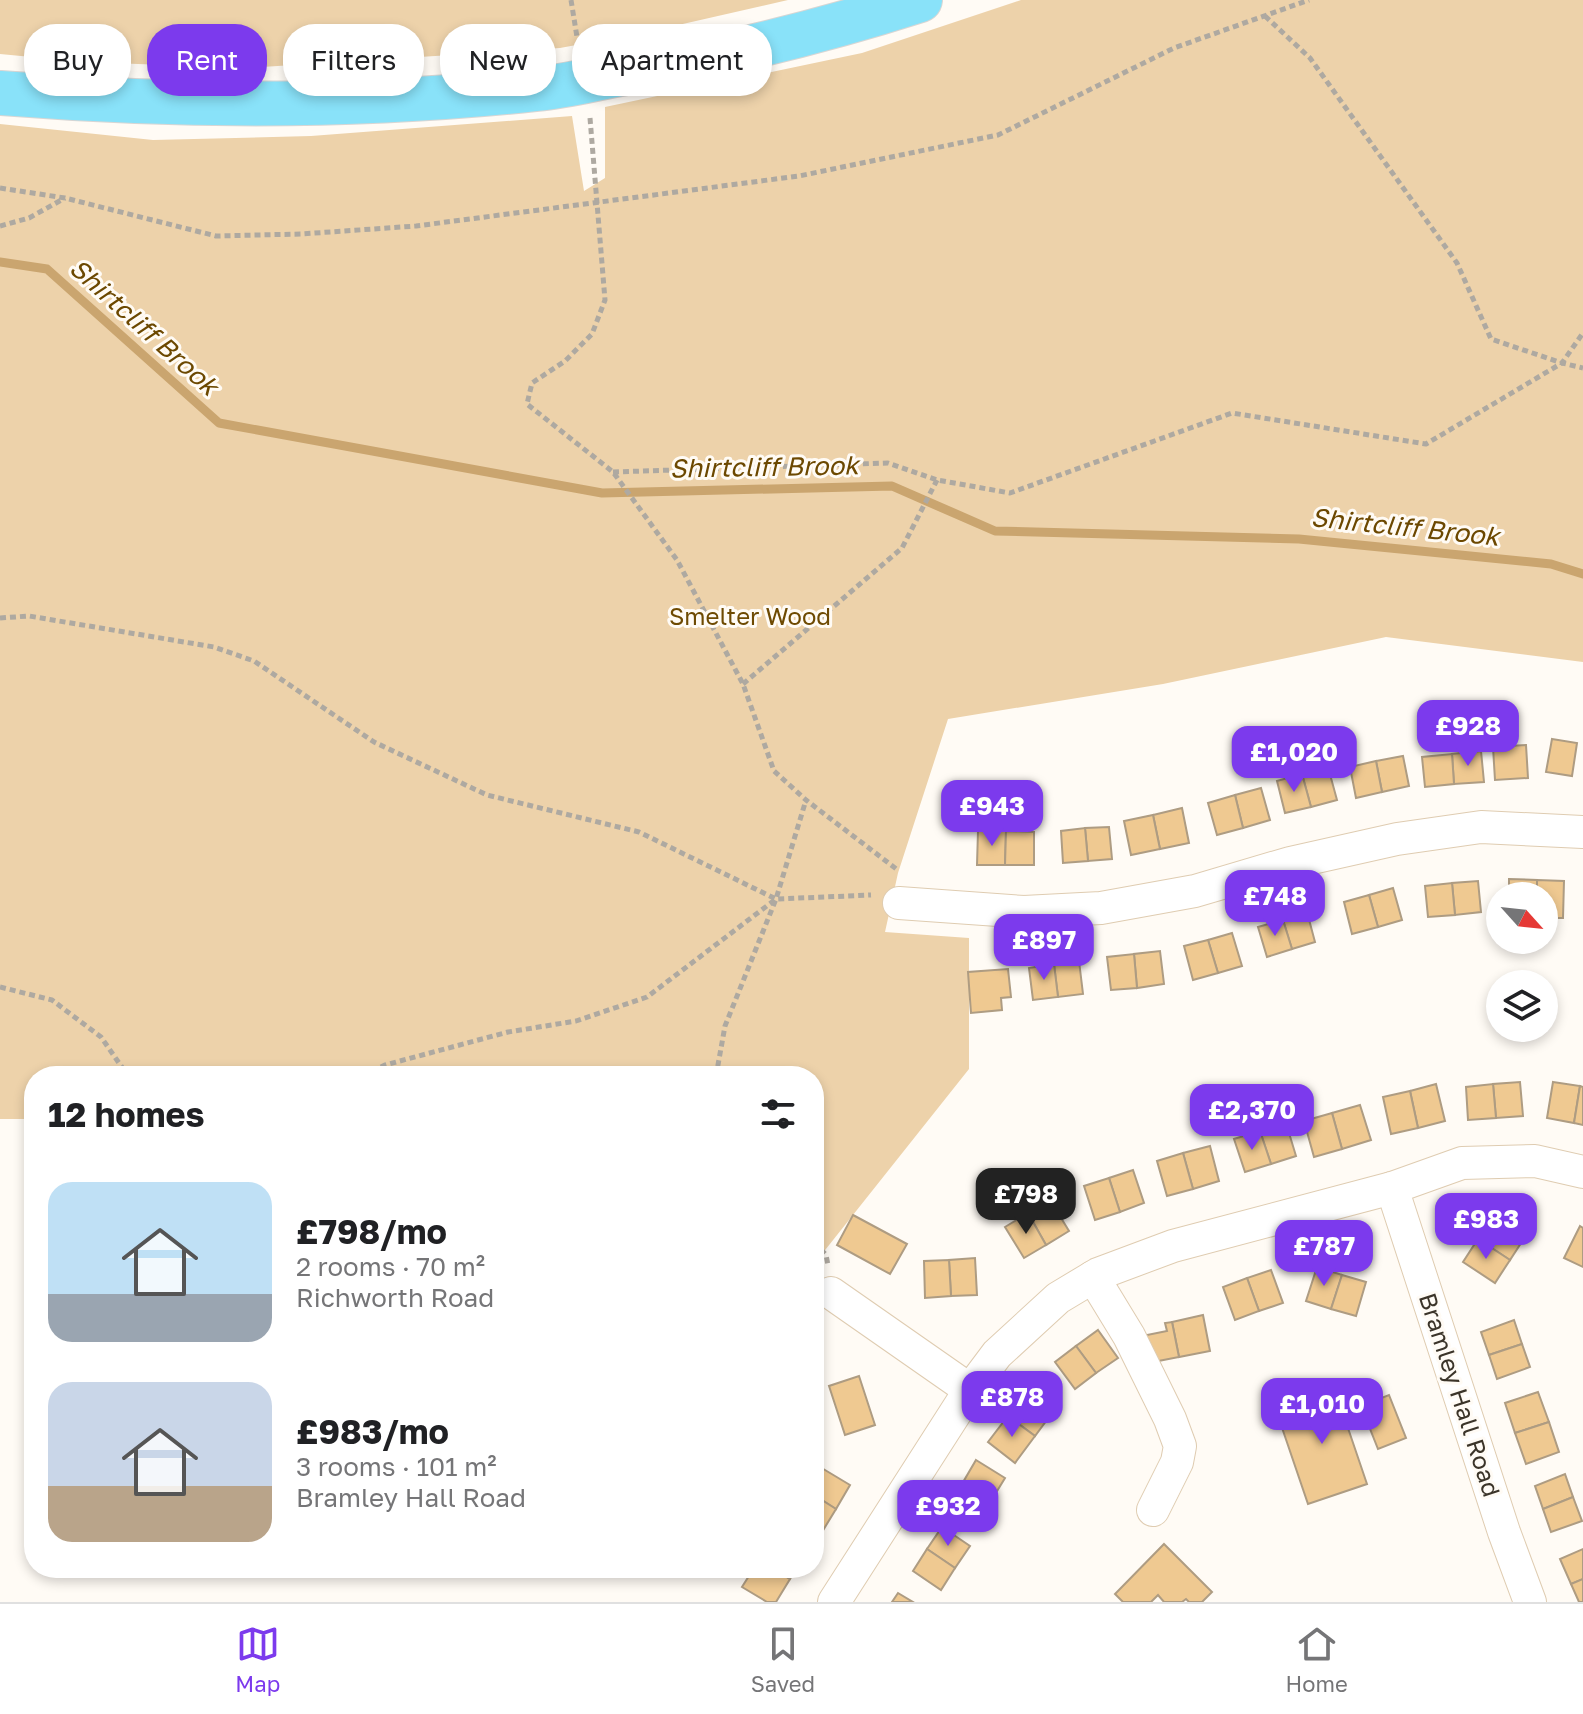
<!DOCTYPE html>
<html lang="en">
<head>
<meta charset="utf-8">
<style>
	:root { --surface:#fff; --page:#f6f6f6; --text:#202124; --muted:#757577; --line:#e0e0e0; --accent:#7c3aed }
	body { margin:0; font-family:"Golos Text",sans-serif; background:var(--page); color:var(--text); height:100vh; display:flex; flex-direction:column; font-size:30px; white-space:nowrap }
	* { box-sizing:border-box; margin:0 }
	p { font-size:26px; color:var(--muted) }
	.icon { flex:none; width:44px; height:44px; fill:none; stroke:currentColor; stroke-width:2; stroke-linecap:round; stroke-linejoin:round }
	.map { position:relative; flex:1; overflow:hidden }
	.side { position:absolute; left:24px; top:1066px; width:800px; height:512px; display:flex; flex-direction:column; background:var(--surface); border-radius:32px; box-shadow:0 4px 12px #0003 }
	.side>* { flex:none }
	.guide { position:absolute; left:24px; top:24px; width:800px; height:72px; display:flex; gap:16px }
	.needle { width:52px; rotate:117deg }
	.controls { position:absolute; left:1486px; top:882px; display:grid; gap:16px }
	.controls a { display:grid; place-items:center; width:72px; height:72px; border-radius:50%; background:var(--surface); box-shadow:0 4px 12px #0003; font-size:40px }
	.price { position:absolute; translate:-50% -68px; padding:0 18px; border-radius:16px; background:var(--accent); color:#fff; font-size:26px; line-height:52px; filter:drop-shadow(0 2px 4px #0008) }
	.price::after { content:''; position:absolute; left:50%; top:48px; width:24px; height:18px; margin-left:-12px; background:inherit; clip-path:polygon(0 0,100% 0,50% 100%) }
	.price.active { background:#222; color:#fff }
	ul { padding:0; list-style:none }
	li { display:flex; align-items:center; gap:24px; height:200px; padding:0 24px }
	li span { display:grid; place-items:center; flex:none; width:224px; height:160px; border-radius:24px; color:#555 }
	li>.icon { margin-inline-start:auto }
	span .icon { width:96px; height:96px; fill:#fffc; stroke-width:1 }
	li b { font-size:34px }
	h2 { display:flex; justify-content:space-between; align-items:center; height:96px; padding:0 24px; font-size:34px }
	.pill { padding:0 28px; border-radius:32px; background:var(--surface); box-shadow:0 4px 12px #0003; font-size:28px; line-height:72px }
	.pill.active { background:var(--accent); color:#fff }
	.dock { display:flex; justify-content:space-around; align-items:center; height:112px; border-top:2px solid var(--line); background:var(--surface); font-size:22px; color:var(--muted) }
	.dock a { display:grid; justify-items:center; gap:4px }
	.dock .active { color:var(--accent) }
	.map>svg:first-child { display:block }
	.green { fill:#edd2aa }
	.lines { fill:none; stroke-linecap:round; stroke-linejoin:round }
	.stream { stroke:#caa56f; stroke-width:9 }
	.building { fill:#efc991; stroke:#ae9c82; stroke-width:2 }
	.minor-casing { stroke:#dfccb1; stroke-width:34 }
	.highway-casing { stroke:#d8d6d4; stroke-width:46 }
	.path { stroke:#aea9a1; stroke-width:5; stroke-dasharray:6 4; stroke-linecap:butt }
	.minor { stroke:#fff; stroke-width:32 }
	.highway { stroke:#89e2f9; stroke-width:44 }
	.labels { text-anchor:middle; stroke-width:6; stroke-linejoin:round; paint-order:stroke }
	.park-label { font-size:24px; fill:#6e4a02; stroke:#fffbf5 }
	.street-label { font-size:24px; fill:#3b3429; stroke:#fffbf5 }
	.water-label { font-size:26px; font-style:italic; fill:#6c4800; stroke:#fffbf5 }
</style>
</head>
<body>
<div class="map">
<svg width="1583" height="1602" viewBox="0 0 1583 1602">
	<rect width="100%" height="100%" fill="#fffbf5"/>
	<g class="green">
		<path d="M0 0H788L652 31 560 48 246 68 84 62 0 54Z"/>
		<path d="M1021 0H1583V662L1386 637 1163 684 948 719 898 873 885 932 969 938V1069L814 1264V1076H34V1119H0V124L153 140 311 136 572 116 584 191 605 178V107L862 53Z"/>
	</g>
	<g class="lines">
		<path class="stream" d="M0 262 47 269 219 423 602 493 892 486 995 531 1299 539 1551 564 1583 574"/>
	</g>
	<g class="building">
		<path d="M1552 739 1577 743 1572 776 1546 772Z"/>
		<path d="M1526 745 1528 778 1495 780 1493 747Z"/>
		<path d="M1481 751 1484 782 1454 784 1452 754Z"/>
		<path d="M1452 754 1454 784 1425 787 1422 757Z"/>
		<path d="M1403 756 1409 786 1382 792 1376 761Z"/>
		<path d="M1376 761 1382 792 1356 798 1350 767Z"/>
		<path d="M1328 767 1337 800 1311 807 1302 774Z"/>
		<path d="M1302 774 1311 807 1285 813 1277 781Z"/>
		<path d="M1261 788 1270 820 1243 828 1235 795Z"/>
		<path d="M1235 795 1243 828 1217 835 1208 803Z"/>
		<path d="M1182 808 1189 843 1160 849 1153 815Z"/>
		<path d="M1153 815 1160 849 1131 855 1124 821Z"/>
		<path d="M1109 827 1112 859 1088 861 1085 828Z"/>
		<path d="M1085 828 1088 861 1063 863 1061 831Z"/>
		<path d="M978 831H1006L1005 865H977Z"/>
		<path d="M1006 831 1034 832V865H1005Z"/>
		<path d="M1509 879 1537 880V896H1509Z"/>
		<path d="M1537 880 1564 881 1563 918H1544V896H1537Z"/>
		<path d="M1478 881 1481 912 1455 915 1452 883Z"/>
		<path d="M1452 883 1455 915 1428 917 1425 886Z"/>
		<path d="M1393 888 1402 920 1378 927 1369 895Z"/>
		<path d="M1369 895 1378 927 1352 934 1344 902Z"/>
		<path d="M1307 912 1315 942 1292 949 1283 920Z"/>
		<path d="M1283 920 1292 949 1267 957 1258 927Z"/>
		<path d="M1232 933 1242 966 1218 973 1208 940Z"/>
		<path d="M1208 940 1218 973 1193 980 1184 946Z"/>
		<path d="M1160 951 1164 984 1137 988 1134 954Z"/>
		<path d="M1134 954 1137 988 1111 990 1107 957Z"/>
		<path d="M1079 961 1083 994 1058 997 1054 964Z"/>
		<path d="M1054 964 1058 997 1033 1000 1029 968Z"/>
		<path d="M1008 969 1011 997 1001 998 1002 1010 971 1013 968 972Z"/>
		<path d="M1520 1082 1523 1116 1496 1118 1493 1084Z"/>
		<path d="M1553 1082 1580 1086 1574 1123 1547 1118Z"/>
		<path d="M1436 1084 1445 1121 1418 1128 1410 1091Z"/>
		<path d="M1493 1084 1496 1118 1468 1120 1466 1087Z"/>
		<path d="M1580 1086 1583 1087V1125L1574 1123Z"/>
		<path d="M1410 1091 1418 1128 1391 1134 1383 1097Z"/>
		<path d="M1360 1105 1371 1140 1342 1149 1332 1113Z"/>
		<path d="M1332 1113 1342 1149 1314 1157 1304 1121Z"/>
		<path d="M1286 1123 1296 1156 1271 1164 1260 1131Z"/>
		<path d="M1260 1131 1271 1164 1245 1172 1234 1139Z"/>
		<path d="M1210 1146 1219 1181 1193 1189 1183 1153Z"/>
		<path d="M1183 1153 1193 1189 1167 1196 1157 1161Z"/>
		<path d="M1133 1170 1144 1203 1120 1212 1109 1178Z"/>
		<path d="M1109 1178 1120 1212 1095 1220 1084 1186Z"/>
		<path d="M1050 1200 1069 1231 1046 1245 1028 1213Z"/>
		<path d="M1028 1213 1046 1245 1024 1258 1005 1227Z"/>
		<path d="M853 1215 907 1244 890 1274 837 1245Z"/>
		<path d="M1493 1216 1525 1237 1510 1260 1478 1239Z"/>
		<path d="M1580 1226 1583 1228V1267L1564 1258Z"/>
		<path d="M1478 1239 1510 1260 1495 1283 1463 1262Z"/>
		<path d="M975 1258 977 1295 951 1296 949 1260Z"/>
		<path d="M949 1260 951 1296 925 1298 924 1261Z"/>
		<path d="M1317 1267 1342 1275 1331 1309 1306 1301Z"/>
		<path d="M1271 1270 1283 1303 1259 1311 1247 1278Z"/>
		<path d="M1342 1275 1366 1282 1356 1316 1331 1309Z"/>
		<path d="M1247 1278 1259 1311 1235 1320 1223 1287Z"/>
		<path d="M1203 1315 1210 1351 1179 1357 1172 1322Z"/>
		<path d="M1514 1320 1522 1344 1489 1355 1481 1332Z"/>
		<path d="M1172 1322 1179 1357 1148 1363 1142 1336 1167 1331 1165 1323Z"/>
		<path d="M1098 1330 1118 1358 1096 1373 1076 1346Z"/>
		<path d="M1522 1344 1530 1367 1497 1379 1489 1355Z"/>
		<path d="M1076 1346 1096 1373 1075 1389 1055 1362Z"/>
		<path d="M859 1376 875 1425 845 1435 829 1386Z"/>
		<path d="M1333 1384 1367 1484 1308 1504 1278 1416 1306 1407 1301 1395Z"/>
		<path d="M1028 1389 1055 1409 1035 1436 1008 1416Z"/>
		<path d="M1538 1392 1549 1422 1515 1433 1505 1403Z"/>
		<path d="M1389 1395 1406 1438 1378 1449 1361 1406Z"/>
		<path d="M1008 1416 1035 1436 1015 1463 988 1442Z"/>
		<path d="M1549 1422 1559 1452 1526 1464 1515 1433Z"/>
		<path d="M976 1460 1005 1478 991 1501 962 1484Z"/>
		<path d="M820 1467 850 1485 836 1509 814 1495V1476Z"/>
		<path d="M1565 1474 1573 1497 1543 1509 1535 1486Z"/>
		<path d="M962 1484 991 1501 978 1525 948 1507Z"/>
		<path d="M814 1495 836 1509 822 1532 814 1527Z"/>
		<path d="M1573 1497 1582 1521 1551 1532 1543 1509Z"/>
		<path d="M942 1527 970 1546 955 1568 927 1549Z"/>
		<path d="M1164 1544 1212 1592 1202 1602H1189L1186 1599 1182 1602H1164L1158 1595 1151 1602H1123L1115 1594Z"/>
		<path d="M927 1549 955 1568 941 1590 913 1571Z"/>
		<path d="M1583 1549V1579L1571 1584 1560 1559Z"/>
		<path d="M754 1568H771L790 1579 776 1602H767L742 1587Z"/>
		<path d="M771 1568H797L790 1579Z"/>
		<path d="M1583 1579V1602H1579L1571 1584Z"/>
		<path d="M898 1593 913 1602H892Z"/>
	</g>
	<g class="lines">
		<g class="minor-casing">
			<g id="minor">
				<path d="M899 903 1024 912 1101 908 1195 891 1290 863 1397 839 1481 827 1583 832"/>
				<path d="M1392 1188 1504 1532 1530 1602"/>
				<path d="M1093 1277 1129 1336 1170 1419 1180 1446 1177 1462 1153 1510"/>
				<path d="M831 1293 970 1390"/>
				<path d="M834 1602 970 1390 997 1354 1058 1298 1098 1274 1173 1246 1392 1188 1462 1163 1535 1161 1583 1172"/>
			</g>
		</g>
		<g class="highway-casing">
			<path id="highway" d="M0 93C177 107 360 108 537 89 567 86 597 78 626 73 725 55 824 31 920 0"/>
		</g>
		<g class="path">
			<path d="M571 0 577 37"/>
			<path d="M1265 16 1310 58 1457 263 1491 339 1562 363 1583 368"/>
			<path d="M590 118 605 300 592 334 565 361 532 383 527 404 613 472 677 560 743 684 774 771 806 800 899 871"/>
			<path d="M0 188 65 198 216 236 301 234 416 226 799 176 998 135 1174 48 1309 0"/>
			<path d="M0 226 29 218 65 198"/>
			<path d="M613 472 888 463 937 480 1010 493 1232 413 1426 444 1562 363 1583 333"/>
			<path d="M0 618 29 616 214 647 254 661 374 742 487 795 639 832 776 899"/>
			<path d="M743 684 902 548 937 480"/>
			<path d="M0 987 52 1000 101 1037 128 1076"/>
			<path d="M363 1076 385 1065 508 1032 576 1021 647 997 776 899 871 895"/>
			<path d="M716 1076 725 1026 776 899 806 800"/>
			<path d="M814 1242 826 1255 828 1265"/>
		</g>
		<use href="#minor" class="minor"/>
		<use href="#highway" class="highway"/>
	</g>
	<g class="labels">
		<g class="park-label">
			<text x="750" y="625">Smelter Wood</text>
		</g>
		<g class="street-label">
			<text transform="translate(1459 1395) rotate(72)" y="8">Bramley Hall Road</text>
		</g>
		<g class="water-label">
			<text transform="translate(144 327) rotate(42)" y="9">Shirtcliff Brook</text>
			<text transform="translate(764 467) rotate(-1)" y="9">Shirtcliff Brook</text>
			<text transform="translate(1405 527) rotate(6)" y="9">Shirtcliff Brook</text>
		</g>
	</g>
</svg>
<div class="controls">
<a><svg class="needle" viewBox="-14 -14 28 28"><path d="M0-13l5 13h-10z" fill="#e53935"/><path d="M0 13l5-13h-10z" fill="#757577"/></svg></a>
<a><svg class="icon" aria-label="layers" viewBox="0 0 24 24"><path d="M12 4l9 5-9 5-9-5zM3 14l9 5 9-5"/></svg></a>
</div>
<b class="price" style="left:1468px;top:768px">£928</b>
<b class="price" style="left:1294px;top:794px">£1,020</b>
<b class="price" style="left:992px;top:848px">£943</b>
<b class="price" style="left:1275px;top:938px">£748</b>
<b class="price" style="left:1044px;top:982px">£897</b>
<b class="price" style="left:1252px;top:1152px">£2,370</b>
<b class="price active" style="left:1026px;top:1236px">£798</b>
<b class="price" style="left:1486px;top:1261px">£983</b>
<b class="price" style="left:1324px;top:1288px">£787</b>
<b class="price" style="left:1012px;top:1439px">£878</b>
<b class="price" style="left:1322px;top:1446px">£1,010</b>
<b class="price" style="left:948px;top:1548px">£932</b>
<div class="guide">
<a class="pill">Buy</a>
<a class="pill active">Rent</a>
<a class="pill">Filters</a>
<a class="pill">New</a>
<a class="pill">Apartment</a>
</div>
<section class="side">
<h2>12 homes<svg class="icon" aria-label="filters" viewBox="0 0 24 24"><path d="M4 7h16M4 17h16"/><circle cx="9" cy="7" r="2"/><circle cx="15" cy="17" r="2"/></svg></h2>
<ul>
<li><span style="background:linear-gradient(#bfe0f5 70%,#9aa5b1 0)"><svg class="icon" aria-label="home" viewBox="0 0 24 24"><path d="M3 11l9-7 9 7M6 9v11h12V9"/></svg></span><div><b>£798/mo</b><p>2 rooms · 70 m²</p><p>Richworth Road</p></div></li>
<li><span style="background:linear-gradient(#c9d6e8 65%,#b9a48a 0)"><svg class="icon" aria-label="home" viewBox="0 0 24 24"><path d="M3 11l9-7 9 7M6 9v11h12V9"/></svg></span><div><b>£983/mo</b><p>3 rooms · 101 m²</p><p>Bramley Hall Road</p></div></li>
</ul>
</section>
</div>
<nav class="dock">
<a class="active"><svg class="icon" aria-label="map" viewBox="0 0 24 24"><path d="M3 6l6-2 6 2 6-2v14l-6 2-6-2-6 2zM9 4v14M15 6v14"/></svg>Map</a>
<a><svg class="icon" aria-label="saved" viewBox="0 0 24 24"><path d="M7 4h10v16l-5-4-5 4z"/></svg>Saved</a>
<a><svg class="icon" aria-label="home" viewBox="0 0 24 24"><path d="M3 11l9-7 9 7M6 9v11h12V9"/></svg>Home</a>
</nav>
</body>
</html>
